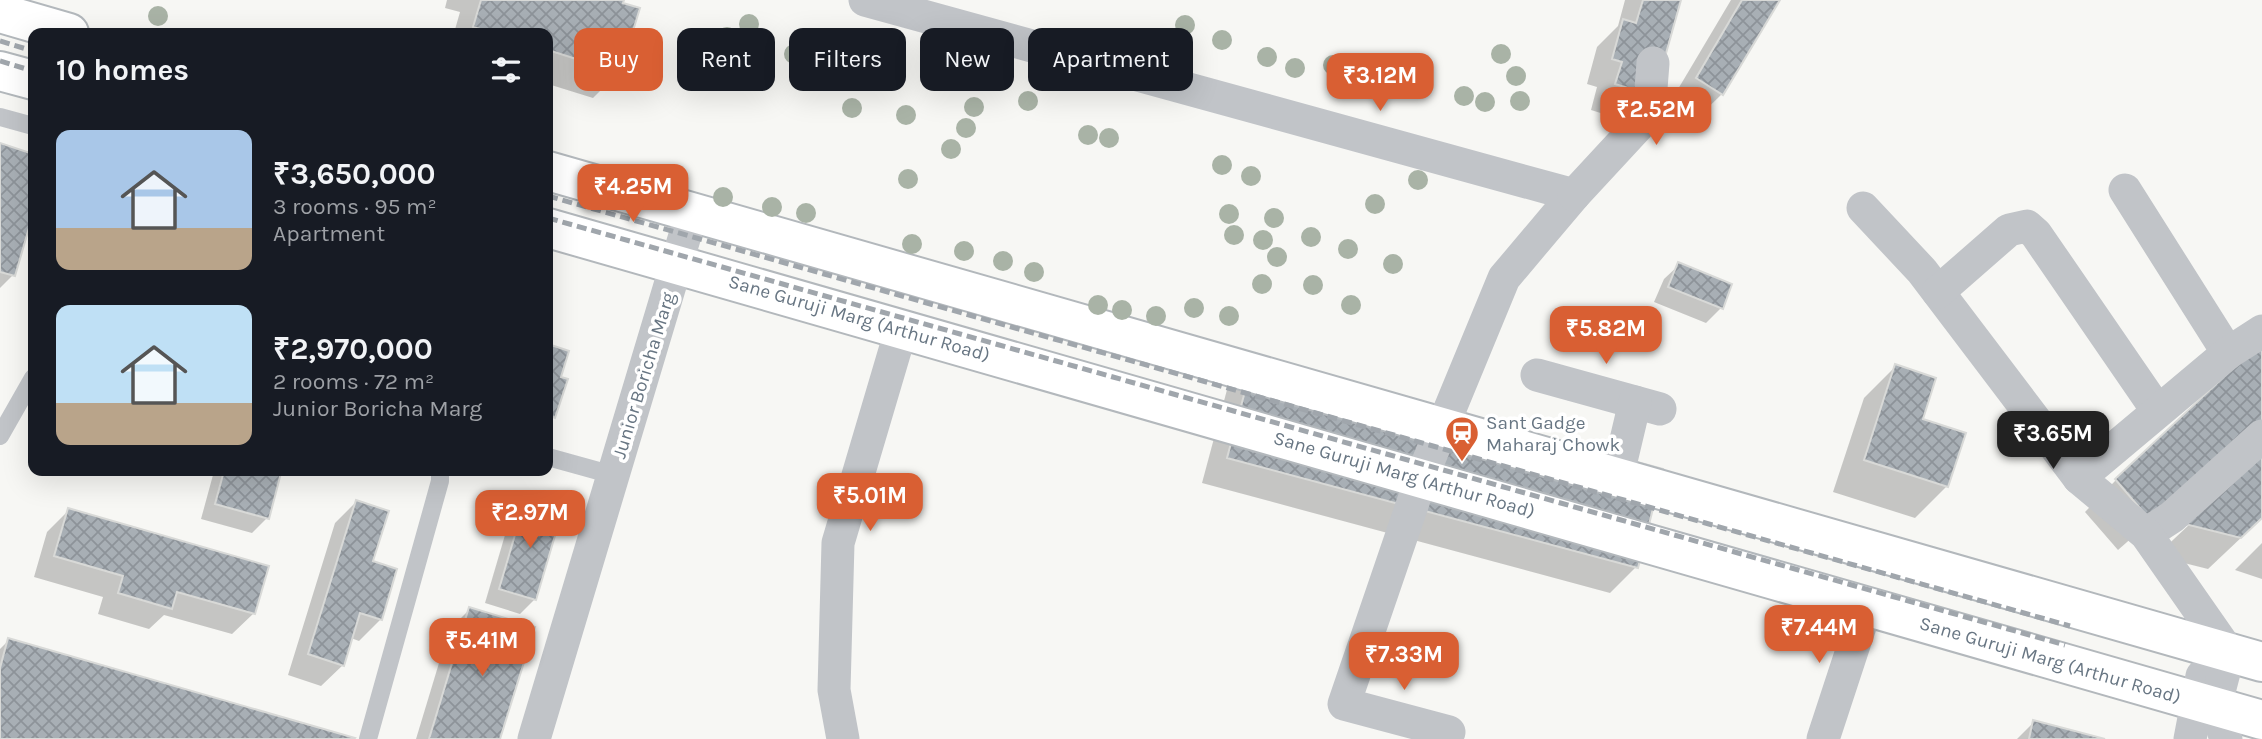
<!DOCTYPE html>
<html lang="en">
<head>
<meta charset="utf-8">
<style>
	:root { --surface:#171b24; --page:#242831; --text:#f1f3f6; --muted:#9ea1a6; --accent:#d95f33 }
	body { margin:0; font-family:Karla,sans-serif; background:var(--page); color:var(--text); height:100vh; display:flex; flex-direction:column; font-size:26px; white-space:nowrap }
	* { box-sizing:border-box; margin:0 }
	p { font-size:23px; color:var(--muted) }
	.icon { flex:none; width:38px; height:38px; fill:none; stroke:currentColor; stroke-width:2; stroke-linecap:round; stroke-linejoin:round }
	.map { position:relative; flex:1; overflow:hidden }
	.side { position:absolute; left:28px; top:28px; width:525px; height:448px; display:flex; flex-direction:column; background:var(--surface); border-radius:14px; box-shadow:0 7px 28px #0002 }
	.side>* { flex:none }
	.guide { position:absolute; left:574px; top:28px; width:665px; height:63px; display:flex; gap:14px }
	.price { position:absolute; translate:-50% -60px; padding:0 16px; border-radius:14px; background:var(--accent); color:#fff; font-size:23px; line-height:46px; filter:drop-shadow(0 2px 4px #0008) }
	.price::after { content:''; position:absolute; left:50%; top:42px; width:21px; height:16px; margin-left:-10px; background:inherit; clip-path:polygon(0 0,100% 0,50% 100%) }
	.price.current { background:#222; color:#fff }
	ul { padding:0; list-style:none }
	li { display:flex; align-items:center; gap:21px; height:175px; padding:0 28px }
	li span { display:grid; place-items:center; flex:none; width:196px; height:140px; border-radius:14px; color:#555 }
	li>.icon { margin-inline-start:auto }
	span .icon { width:84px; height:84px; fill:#fffc; stroke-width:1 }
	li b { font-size:30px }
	h2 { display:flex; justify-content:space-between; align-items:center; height:84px; padding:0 28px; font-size:30px }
	.chip { padding:0 24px; border-radius:14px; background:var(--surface); box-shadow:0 7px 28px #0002; font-size:24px; line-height:63px }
	.chip.current { background:var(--accent); color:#fff }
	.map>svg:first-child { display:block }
	.shadow { fill:#0003 }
	.building { fill:url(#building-cross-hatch); stroke:#d8d9d7; stroke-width:2 }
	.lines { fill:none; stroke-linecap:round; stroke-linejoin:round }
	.secondary-casing { stroke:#b3b8bc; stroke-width:42 }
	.lane { stroke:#c1c4c8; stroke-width:18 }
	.street { stroke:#c1c4c8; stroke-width:33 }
	.secondary { stroke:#fff; stroke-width:38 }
	.rail { stroke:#a0a6ac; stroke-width:5; stroke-dasharray:10 5; stroke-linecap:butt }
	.tree { fill:#a9b3a6 }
	.labels { text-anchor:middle; stroke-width:7; stroke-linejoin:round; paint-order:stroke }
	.street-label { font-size:19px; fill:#687683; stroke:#fff }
	.poi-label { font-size:19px; fill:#687683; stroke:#fff; text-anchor:start }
</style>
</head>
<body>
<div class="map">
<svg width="2262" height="739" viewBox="0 0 2262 739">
	<defs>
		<pattern id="building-cross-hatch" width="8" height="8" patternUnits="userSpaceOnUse" patternTransform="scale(1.75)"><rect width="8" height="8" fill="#a8afb5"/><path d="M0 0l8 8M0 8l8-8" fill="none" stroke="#8d9399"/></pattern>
	</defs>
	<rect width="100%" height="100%" fill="#f7f7f4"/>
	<g class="shadow">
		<path d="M447 0H622L619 72 593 98 548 84V33H454L460 12 445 8Z"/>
		<path d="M1625 0H1679L1652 95 1626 121 1591 110 1597 87 1587 84 1597 47 1618 26Z"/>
		<path d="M1731 0H1778L1722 94 1690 125 1665 111Z"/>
		<path d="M0 145 33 156V208L13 275 0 288Z"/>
		<path d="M1679 265 1721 308 1706 323 1654 302 1664 279Z"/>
		<path d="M548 346 567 352 559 378 554 417 548 423Z"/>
		<path d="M1254 360 1636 567 1610 593 1202 483 1228 386Z"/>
		<path d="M1896 366 1947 486 1915 518 1833 492 1864 398Z"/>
		<path d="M2262 423 2118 550 2085 512 2116 480Z"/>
		<path d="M2262 456V518L2208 569 2156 556Z"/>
		<path d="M217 471H266L279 474 267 518 252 533 201 519 213 475Z"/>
		<path d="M356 502 371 562 395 570 380 620 359 641 351 638 343 665 321 686 288 675 335 523Z"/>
		<path d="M525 503 535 599 520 614 485 603 510 518Z"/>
		<path d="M69 510 254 613 232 634 164 615 149 629 98 614 103 597 34 577 47 532Z"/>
		<path d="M2262 543V579L2235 570Z"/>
		<path d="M470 609 498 739H416L449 630Z"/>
		<path d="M9 640 0 739V649Z"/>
		<path d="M2034 722 2098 739H2017Z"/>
	</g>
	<g class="building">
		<path d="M481 0H624L623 3 640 8 620 73 548 50V33H494L473 27Z"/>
		<path d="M1643 0H1681L1654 96 1615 84 1622 62 1612 59 1623 19 1636 23Z"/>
		<path d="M1742 0H1780L1723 95 1696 78Z"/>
		<path d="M0 143 33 154V214L15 276 0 272Z"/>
		<path d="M1678 262 1732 284 1723 309 1668 287Z"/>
		<path d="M2262 341V421L2150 520 2115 479Z"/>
		<path d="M548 344 569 351 561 377 568 379 555 418 548 415Z"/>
		<path d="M1254 358 1663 469 1638 568 1227 458Z"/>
		<path d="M1895 364 1936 378 1923 419 1966 433 1948 487 1864 460Z"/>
		<path d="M2262 453V518L2241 538 2185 524Z"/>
		<path d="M224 471 281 473 269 519 215 504Z"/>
		<path d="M356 500 389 511 373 561 397 569 382 620 360 613 344 666 308 654Z"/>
		<path d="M525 501 562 512 536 600 499 589Z"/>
		<path d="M68 508 269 566 255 614 177 592 172 609 118 593 123 576 54 556Z"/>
		<path d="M469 607 535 627 500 739H429Z"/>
		<path d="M8 638 355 738 354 739H0V668Z"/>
		<path d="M2033 720 2105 739H2029Z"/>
	</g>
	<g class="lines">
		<g class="secondary-casing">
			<g id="secondary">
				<path d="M0 13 69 33"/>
				<path d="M0 71 33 80"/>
				<path d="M548 171 2262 662"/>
				<path id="s1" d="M548 228 2262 720"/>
			</g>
		</g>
		<g class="lane">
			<path d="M0 117 33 126"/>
			<path d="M0 436 33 378"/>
			<path d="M548 457 613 475"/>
			<path d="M368 739 440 481V471"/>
		</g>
		<g class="street">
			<path d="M865 0 1574 195 1504 278 1421 479 1344 704 1449 732"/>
			<path d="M2125 190 2228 353"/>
			<path d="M1574 195 1649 114 1653 63"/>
			<path d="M1863 208 1922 271 2079 478"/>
			<path d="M1938 292 2009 230 2027 226 2036 234 2157 410"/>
			<path d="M1537 375 1660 409"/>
			<path d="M1617 478 1635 402"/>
			<path d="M2146 534 2172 517 2262 436"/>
			<path d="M534 739 692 212"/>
			<path d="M843 739 834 690 838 543 901 330"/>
			<path d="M1823 739 1866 608"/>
			<path d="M2190 739 2202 676"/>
			<path d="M2226 739 2215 707 2229 653 2146 534 2079 478 2228 353 2262 331"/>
		</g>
		<use href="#secondary" class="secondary"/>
		<g class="rail">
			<path d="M0 41 33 51"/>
			<path d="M0 61 33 71"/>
			<path d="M548 196 2070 626"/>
			<path d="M548 218 2065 645"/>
		</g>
	</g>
	<g class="tree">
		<circle cx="158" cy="16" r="10"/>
		<circle cx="749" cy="24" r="10"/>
		<circle cx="1185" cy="25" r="10"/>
		<circle cx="727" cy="37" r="10"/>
		<circle cx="1222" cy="40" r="10"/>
		<circle cx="794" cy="54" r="10"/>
		<circle cx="1501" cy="54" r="10"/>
		<circle cx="1267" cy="57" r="10"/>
		<circle cx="718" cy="58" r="10"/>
		<circle cx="761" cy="58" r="10"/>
		<circle cx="1373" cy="63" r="10"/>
		<circle cx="1333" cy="65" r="10"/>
		<circle cx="1295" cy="68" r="10"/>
		<circle cx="1516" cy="76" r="10"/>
		<circle cx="818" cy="77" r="10"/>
		<circle cx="1420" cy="81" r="10"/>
		<circle cx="1464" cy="96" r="10"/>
		<circle cx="1028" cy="101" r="10"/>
		<circle cx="1520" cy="101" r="10"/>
		<circle cx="1485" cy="102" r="10"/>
		<circle cx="974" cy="107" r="10"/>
		<circle cx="852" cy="108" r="10"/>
		<circle cx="906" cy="115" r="10"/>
		<circle cx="966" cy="128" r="10"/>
		<circle cx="1088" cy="135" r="10"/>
		<circle cx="1109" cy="138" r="10"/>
		<circle cx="951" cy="149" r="10"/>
		<circle cx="1222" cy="165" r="10"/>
		<circle cx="1251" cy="176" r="10"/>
		<circle cx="908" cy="179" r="10"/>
		<circle cx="1418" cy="180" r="10"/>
		<circle cx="723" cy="197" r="10"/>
		<circle cx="1375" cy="204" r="10"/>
		<circle cx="772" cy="207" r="10"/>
		<circle cx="806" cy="213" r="10"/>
		<circle cx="1229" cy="214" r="10"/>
		<circle cx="1274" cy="218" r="10"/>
		<circle cx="1234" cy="235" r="10"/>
		<circle cx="1311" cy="237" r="10"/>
		<circle cx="1263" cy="240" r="10"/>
		<circle cx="912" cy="244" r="10"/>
		<circle cx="1348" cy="249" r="10"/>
		<circle cx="964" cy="251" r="10"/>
		<circle cx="1277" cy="257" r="10"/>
		<circle cx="1003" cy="261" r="10"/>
		<circle cx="1393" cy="264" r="10"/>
		<circle cx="1034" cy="272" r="10"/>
		<circle cx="1262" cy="284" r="10"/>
		<circle cx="1313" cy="285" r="10"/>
		<circle cx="1098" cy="305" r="10"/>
		<circle cx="1351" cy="305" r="10"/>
		<circle cx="1194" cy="308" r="10"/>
		<circle cx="1122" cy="310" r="10"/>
		<circle cx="1156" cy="316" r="10"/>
		<circle cx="1229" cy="316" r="10"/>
	</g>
	<defs>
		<g id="station-pin" transform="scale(1.75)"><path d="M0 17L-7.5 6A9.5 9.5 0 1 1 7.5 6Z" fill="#d95f33" stroke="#fff"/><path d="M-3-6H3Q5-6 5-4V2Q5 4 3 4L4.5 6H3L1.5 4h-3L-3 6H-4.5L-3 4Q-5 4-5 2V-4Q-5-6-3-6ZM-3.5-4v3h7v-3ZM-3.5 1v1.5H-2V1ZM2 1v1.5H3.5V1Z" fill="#fff"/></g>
	</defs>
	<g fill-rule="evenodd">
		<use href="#station-pin" x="1462" y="433"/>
	</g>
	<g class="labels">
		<g class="street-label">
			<text dy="7" stroke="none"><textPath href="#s1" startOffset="324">Sane Guruji Marg (Arthur Road)</textPath></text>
			<text transform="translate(643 375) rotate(-73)" y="7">Junior Boricha Marg</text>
			<text dy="7" stroke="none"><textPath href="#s1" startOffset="891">Sane Guruji Marg (Arthur Road)</textPath></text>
			<text dy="7" stroke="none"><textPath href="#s1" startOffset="1563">Sane Guruji Marg (Arthur Road)</textPath></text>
		</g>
		<g class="poi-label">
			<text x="1486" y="429">Sant Gadge<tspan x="1486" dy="22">Maharaj Chowk</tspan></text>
		</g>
	</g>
</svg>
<b class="price" style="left:1380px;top:113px">₹3.12M</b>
<b class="price" style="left:1656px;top:147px">₹2.52M</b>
<b class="price" style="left:633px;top:224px">₹4.25M</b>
<b class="price" style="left:1606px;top:366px">₹5.82M</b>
<b class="price current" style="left:2053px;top:471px">₹3.65M</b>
<b class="price" style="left:870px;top:533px">₹5.01M</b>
<b class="price" style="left:530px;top:550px">₹2.97M</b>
<b class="price" style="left:1819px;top:665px">₹7.44M</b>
<b class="price" style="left:482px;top:678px">₹5.41M</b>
<b class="price" style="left:1404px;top:692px">₹7.33M</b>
<div class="guide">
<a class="chip current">Buy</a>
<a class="chip">Rent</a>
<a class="chip">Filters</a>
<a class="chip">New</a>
<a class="chip">Apartment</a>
</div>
<section class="side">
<h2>10 homes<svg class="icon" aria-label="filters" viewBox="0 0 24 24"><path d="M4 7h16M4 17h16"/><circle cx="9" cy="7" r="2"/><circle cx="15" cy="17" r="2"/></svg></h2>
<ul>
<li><span style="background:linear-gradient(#a9c7e8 70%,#b9a48a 0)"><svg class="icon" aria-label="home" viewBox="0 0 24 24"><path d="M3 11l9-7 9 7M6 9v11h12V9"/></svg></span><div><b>₹3,650,000</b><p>3 rooms · 95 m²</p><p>Apartment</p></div></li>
<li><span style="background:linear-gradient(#bfe0f5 70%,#b9a48a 0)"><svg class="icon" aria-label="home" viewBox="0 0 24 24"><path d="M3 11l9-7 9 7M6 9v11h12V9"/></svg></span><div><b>₹2,970,000</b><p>2 rooms · 72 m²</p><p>Junior Boricha Marg</p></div></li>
</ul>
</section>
</div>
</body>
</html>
